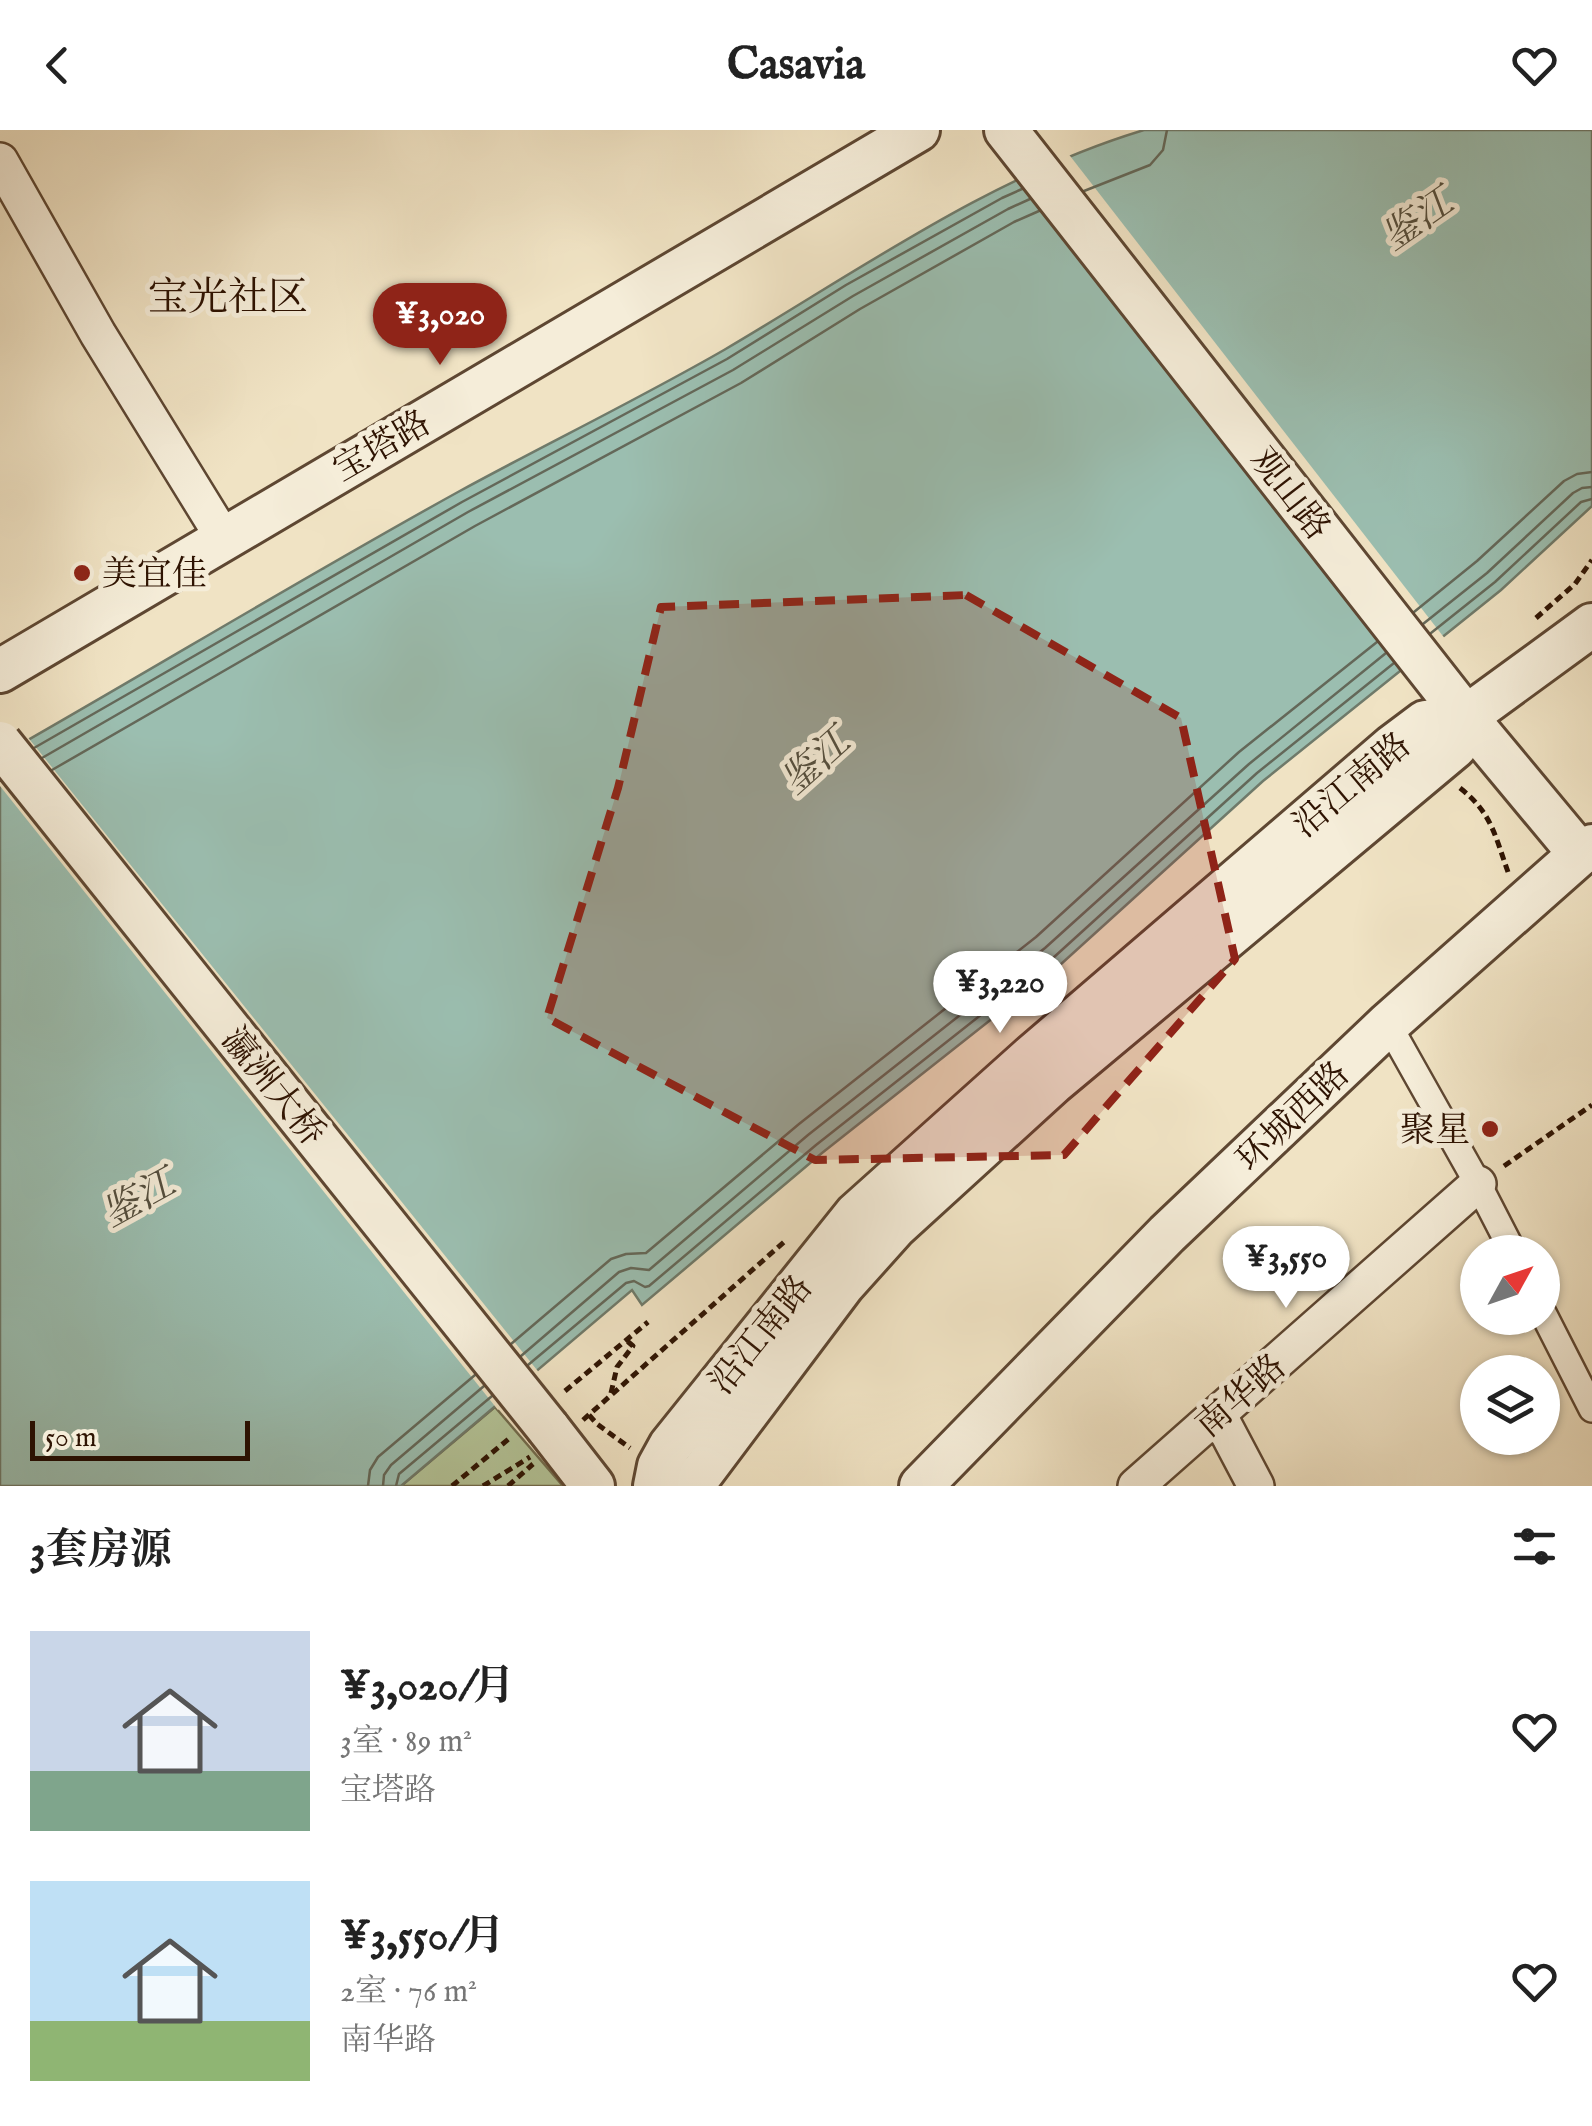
<!DOCTYPE html>
<html lang="zh">
<head>
<meta charset="utf-8">
<style>
	:root { --surface:#fff; --page:#f6f6f6; --text:#222; --muted:#767676; --accent:#8f2418 }
	body { margin:0; font-family:"IM FELL English","Noto Serif SC",serif; background:var(--page); color:var(--text); height:100vh; display:flex; flex-direction:column; font-size:38px; white-space:nowrap }
	* { box-sizing:border-box; margin:0 }
	p { font-size:32px; color:var(--muted) }
	.icon { flex:none; width:55px; height:55px; fill:none; stroke:currentColor; stroke-width:2; stroke-linecap:round; stroke-linejoin:round }
	.map { position:relative; height:1356px; overflow:hidden }
	.details { display:flex; flex-direction:column; background:var(--surface); flex:1 }
	.details>* { flex:none }
	.needle { width:65px; rotate:50deg }
	.fabs { position:absolute; left:1460px; top:1105px; display:grid; gap:20px }
	.fabs a { display:grid; place-items:center; width:100px; height:100px; border-radius:50%; background:var(--surface); box-shadow:0 2px 8px #0004; font-size:50px }
	.scale { position:absolute; left:30px; bottom:25px; width:220px; box-sizing:border-box; padding-left:10px; border:5px solid #2e1302; border-top:0; font-size:28px; line-height:35px; white-space:nowrap; color:#2e1302; -webkit-text-stroke:8px #f5edd9; paint-order:stroke }
	.price { position:absolute; translate:-50% -85px; padding:0 22px; border-radius:35px; background:#fff; color:#222; font-size:32px; line-height:65px; filter:drop-shadow(0 2px 5px #0008) }
	.price::after { content:''; position:absolute; left:50%; top:60px; width:30px; height:22px; margin-left:-15px; background:inherit; clip-path:polygon(0 0,100% 0,50% 100%) }
	.price.selected { background:var(--accent); color:#fff }
	ul { padding:0; list-style:none }
	li { display:flex; align-items:center; gap:30px; height:250px; padding:0 30px }
	li span { display:grid; place-items:center; flex:none; width:280px; height:200px; border-radius:0px; color:#555 }
	li>.icon { margin-inline-start:auto }
	span .icon { width:120px; height:120px; fill:#fffc; stroke-width:1 }
	li b { font-size:42px }
	h2 { display:flex; justify-content:space-between; align-items:center; height:120px; padding:0 30px; font-size:42px }
	header { display:flex; justify-content:space-between; align-items:center; height:130px; padding:0 30px; background:var(--surface); font-size:45px; font-weight:700 }
	.map>svg:first-child { display:block }
	.green { fill:#b4c599; stroke:#716c4e; stroke-width:2.5 }
	.water { fill:#9bbeb0; stroke:#6f7a6a; stroke-width:2.5 }
	.pier { fill:#f0e3c4 }
	.lines { fill:none; stroke-linecap:round; stroke-linejoin:round }
	.shore { stroke:#646859; stroke-width:2.5 }
	.pedestrian-casing { stroke:#5e4732; stroke-width:30 }
	.minor-casing { stroke:#5e4732; stroke-width:40 }
	.tertiary-casing { stroke:#5e4732; stroke-width:48 }
	.path { stroke:#2e1302; stroke-width:5; stroke-dasharray:8 5; stroke-linecap:butt }
	.pedestrian { stroke:#f5edd9; stroke-width:25 }
	.minor { stroke:#f5edd9; stroke-width:35 }
	.tertiary { stroke:#f5edd9; stroke-width:42 }
	.tertiary-bridge-casing { stroke:#5e4732; stroke-width:48; stroke-linecap:butt }
	.tertiary-bridge { stroke:#f5edd9; stroke-width:42 }
	.marked { fill:#8f2418; fill-opacity:0.2; stroke:#8f2418; stroke-width:8; stroke-dasharray:20 12; stroke-linejoin:round }
	.poi-dot { fill:#8f2418; stroke:#f5edd9; stroke-width:4 }
	.labels { text-anchor:middle; stroke-width:10; stroke-linejoin:round; paint-order:stroke }
	.street-label { font-size:35px; fill:#2e1302; stroke:#f5edd9 }
	.poi-label { font-size:35px; fill:#2e1302; stroke:#f5edd9; text-anchor:start }
	.water-label { font-size:38px; font-style:italic; fill:#544f3f; stroke:#f5edd9 }
	.quarter-label { font-size:40px; fill:#2e1302; stroke:#f5edd9 }
</style>
</head>
<body>
<header><svg class="icon" aria-label="back" viewBox="0 0 24 24"><path d="M15 5l-7 7 7 7"/></svg>Casavia<svg class="icon" aria-label="heart" viewBox="0 0 24 24"><path d="M12 20l-8-8c-3-5 5-10 8-4 3-6 11-1 8 4z"/></svg></header>
<div class="map">
<svg width="1592" height="1356" viewBox="0 0 1592 1356">
	<rect width="100%" height="100%" fill="#f0e3c4"/>
	<filter id="stains"><feTurbulence type="fractalNoise" baseFrequency=".002" numOctaves="4"/><feColorMatrix values="0 0 0 0 .2 0 0 0 0 .09 0 0 0 0 .02 0 0 0 .5 -.17"/></filter>
	<radialGradient id="worn" r=".72"><stop offset=".6" stop-color="#630" stop-opacity="0"/><stop offset="1" stop-color="#630" stop-opacity=".3"/></radialGradient>
	<path class="green" d="M495 1277 563 1356H401Z"/>
	<path class="water" d="M1144 0H1592V376L1501 460 1263 651 1060 835 822 1023 642 1175 632 1160 401 1356H0V626C153 539 304 447 458 362 546 314 637 270 724 220 860 140 991 46 1144 0Z"/>
	<g class="pier">
		<path d="M1067 22 1446 510 1404 544 1015 45Z"/>
		<path d="M26 605 541 1245 498 1280 0 656V620Z"/>
	</g>
	<g class="lines">
		<g class="shore">
			<path d="M1084 61 1150 35 1163 20 1167 0"/>
			<path d="M1414 482 1477 431 1564 351 1577 344 1592 342"/>
			<path d="M1423 494 1487 443 1573 363 1582 358 1592 357"/>
			<path d="M1431 503 1495 452 1581 372 1592 369"/>
			<path d="M34 618 462 372 727 229 846 155 1002 68 1022 59"/>
			<path d="M42 628 468 382 733 240 853 166 1008 79 1030 69"/>
			<path d="M52 640 475 396 741 253 860 179 1014 92 1039 81"/>
			<path d="M511 1214 611 1129 626 1124 646 1123 799 994 1036 807 1239 622 1377 512"/>
			<path d="M521 1226 619 1142 631 1138 649 1140 808 1005 1045 818 1249 634 1386 523"/>
			<path d="M528 1235 626 1153 634 1151 645 1157 649 1156 816 1015 1053 828 1257 643 1394 533"/>
			<path d="M368 1356 370 1340 378 1327 475 1245"/>
			<path d="M383 1356 384 1345 391 1335 484 1256"/>
			<path d="M396 1356 399 1344 492 1266"/>
		</g>
		<g class="pedestrian-casing">
			<g id="pedestrian">
				<path d="M1388 894 1478 1054 1513 1122"/>
				<path d="M1542 1181 1592 1279"/>
			</g>
		</g>
		<g class="minor-casing">
			<g id="minor">
				<path d="M0 31 98 204 223 407"/>
				<path d="M1218 1284 1256 1356"/>
				<path d="M1136 1356 1478 1054"/>
			</g>
		</g>
		<g class="tertiary-casing">
			<g id="tertiary">
				<path d="M1006 0 1466 587 1580 724"/>
				<path d="M0 541 918 0"/>
				<path d="M548 1298 593 1356"/>
				<path d="M655 1356 659 1336 670 1316 856 1084 1031 927 1393 616 1425 592 1466 587 1592 495"/>
				<path d="M692 1356 843 1155 895 1097 1053 953 1455 617 1466 587"/>
				<path d="M921 1356 1167 1104 1388 894 1580 724 1592 716"/>
			</g>
		</g>
		<g class="path">
			<path d="M1536 488 1575 454 1592 430"/>
			<path d="M1460 658C1492 683 1495 706 1508 742"/>
			<path d="M1504 1036 1592 975"/>
			<path d="M565 1261 648 1192"/>
			<path d="M611 1263 617 1237 633 1216 626 1210"/>
			<path d="M589 1285 597 1294 630 1318"/>
			<path d="M583 1290 784 1112"/>
			<path d="M452 1356 511 1307"/>
			<path d="M483 1356 530 1327"/>
			<path d="M508 1356 533 1334"/>
		</g>
		<use href="#pedestrian" class="pedestrian"/>
		<use href="#minor" class="minor"/>
		<use href="#tertiary" class="tertiary"/>
		<g class="tertiary-bridge-casing">
			<path id="tertiary-bridge" d="M0 613 548 1298"/>
		</g>
		<use href="#tertiary-bridge" class="tertiary-bridge"/>
	</g>
	<path class="marked" d="M966 465 1181 588 1235 829 1064 1025 815 1030 547 888 618 658 661 477Z"/>
	<g class="poi-dot">
		<circle cx="82" cy="443" r="10"/>
		<circle cx="1490" cy="999" r="10"/>
	</g>
	<g class="labels">
		<g class="street-label">
			<text transform="translate(381 315) rotate(-30)" y="12">宝塔路</text>
			<text transform="translate(1291 363) rotate(52)" y="12">观山路</text>
			<text transform="translate(1351 654) rotate(-40)" y="12">沿江南路</text>
			<text transform="translate(274 956) rotate(51)" y="12">瀛洲大桥</text>
			<text transform="translate(1292 986) rotate(-44)" y="12">环城西路</text>
			<text transform="translate(760 1204) rotate(-51)" y="12">沿江南路</text>
			<text transform="translate(1240 1265) rotate(-41)" y="12">南华路</text>
		</g>
		<g class="poi-label">
			<text x="102" y="455">美宜佳</text>
			<text x="1470" y="1011" text-anchor="end">聚星</text>
		</g>
		<g class="water-label">
			<text transform="translate(1417 89) rotate(-35)" y="13">鉴江</text>
			<text transform="translate(815 631) rotate(-42)" y="13">鉴江</text>
			<text transform="translate(138 1068) rotate(-29)" y="13">鉴江</text>
		</g>
		<g class="quarter-label">
			<text x="228" y="180">宝光社区</text>
		</g>
	</g>
	<rect width="100%" height="100%" filter="url(#stains)"/>
	<rect width="100%" height="100%" fill="url(#worn)"/>
</svg>
<div class="fabs">
<a><svg class="needle" viewBox="-14 -14 28 28"><path d="M0-13l5 13h-10z" fill="#e53935"/><path d="M0 13l5-13h-10z" fill="#767676"/></svg></a>
<a><svg class="icon" aria-label="layers" viewBox="0 0 24 24"><path d="M12 4l9 5-9 5-9-5zM3 14l9 5 9-5"/></svg></a>
</div>
<div class="scale">50 m</div>
<b class="price selected" style="left:440px;top:238px">¥3,020</b>
<b class="price" style="left:1000px;top:906px">¥3,220</b>
<b class="price" style="left:1286px;top:1181px">¥3,550</b>
</div>
<section class="details">
<h2>3套房源<svg class="icon" aria-label="filters" viewBox="0 0 24 24"><path d="M4 7h16M4 17h16"/><circle cx="9" cy="7" r="2"/><circle cx="15" cy="17" r="2"/></svg></h2>
<ul>
<li><span style="background:linear-gradient(#c9d6e8 70%,#7fa58c 0)"><svg class="icon" aria-label="home" viewBox="0 0 24 24"><path d="M3 11l9-7 9 7M6 9v11h12V9"/></svg></span><div><b>¥3,020/月</b><p>3室 · 89 m²</p><p>宝塔路</p></div><svg class="icon" aria-label="heart" viewBox="0 0 24 24"><path d="M12 20l-8-8c-3-5 5-10 8-4 3-6 11-1 8 4z"/></svg></li>
<li><span style="background:linear-gradient(#bfe0f5 70%,#8fb573 0)"><svg class="icon" aria-label="home" viewBox="0 0 24 24"><path d="M3 11l9-7 9 7M6 9v11h12V9"/></svg></span><div><b>¥3,550/月</b><p>2室 · 76 m²</p><p>南华路</p></div><svg class="icon" aria-label="heart" viewBox="0 0 24 24"><path d="M12 20l-8-8c-3-5 5-10 8-4 3-6 11-1 8 4z"/></svg></li>
</ul>
</section>
</body>
</html>
